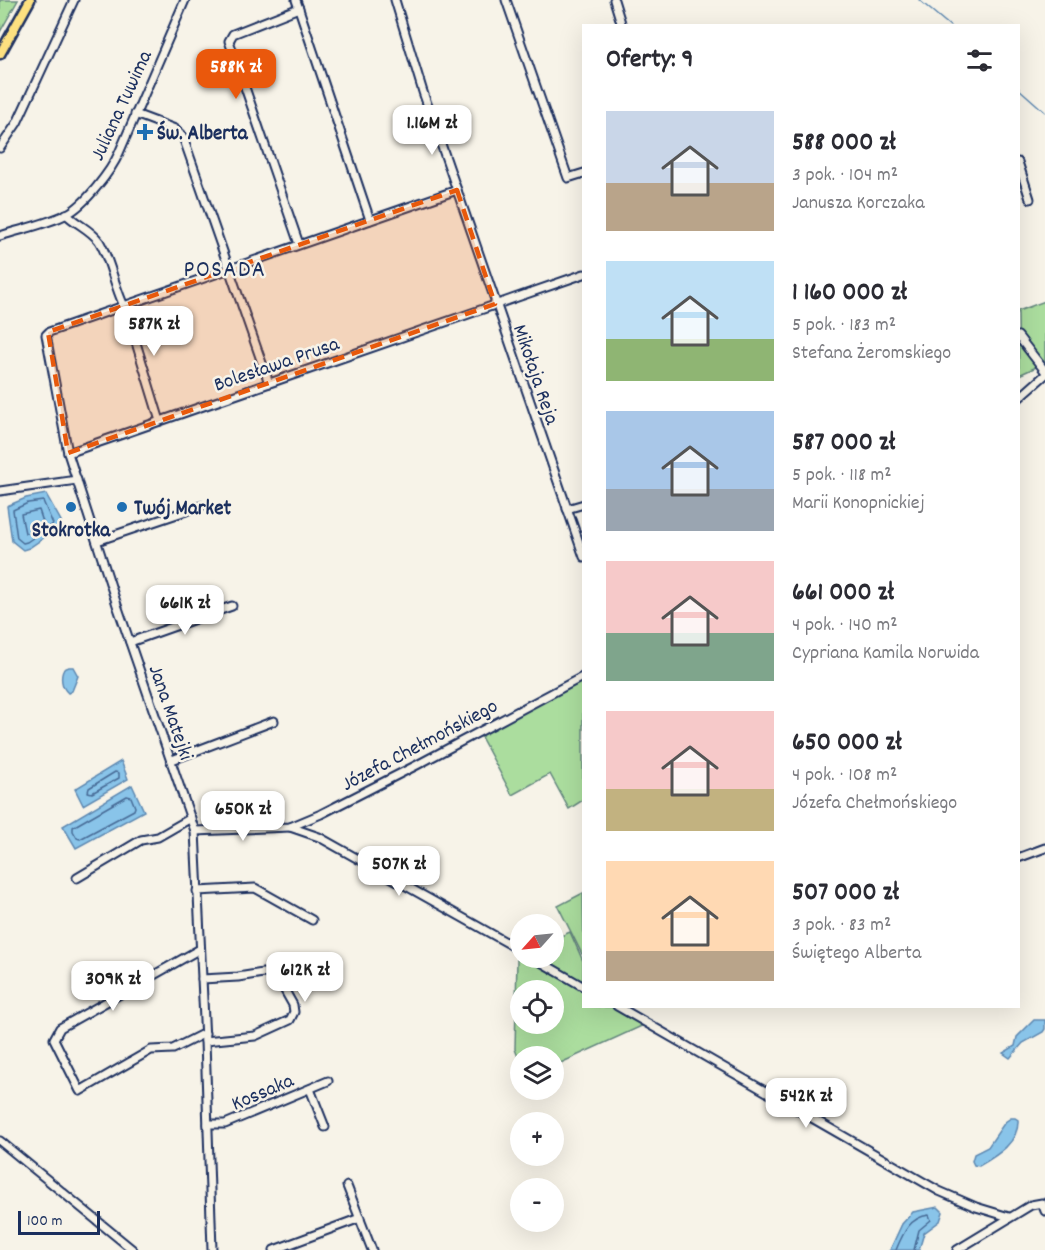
<!DOCTYPE html>
<html lang="pl">
<head>
<meta charset="utf-8">
<style>
	:root { --surface:#fff; --page:#f2f2f3; --text:#2b2b33; --muted:#7c7c81; --accent:#ea580c }
	body { margin:0; font-family:Dekko,sans-serif; background:var(--page); color:var(--text); height:100vh; display:flex; flex-direction:column; font-size:22px; white-space:nowrap }
	* { box-sizing:border-box; margin:0 }
	p { font-size:20px; color:var(--muted) }
	.icon { flex:none; width:33px; height:33px; fill:none; stroke:currentColor; stroke-width:2; stroke-linecap:round; stroke-linejoin:round }
	.map { position:relative; flex:1; overflow:hidden }
	.panel { position:absolute; left:582px; top:24px; width:438px; height:984px; display:flex; flex-direction:column; background:var(--surface); border-radius:0px; box-shadow:0 6px 24px #0002 }
	.panel>* { flex:none }
	.needle { width:39px; rotate:243deg }
	.fabs { position:absolute; left:510px; top:914px; display:grid; gap:12px }
	.fabs a { display:grid; place-items:center; width:54px; height:54px; border-radius:50%; background:var(--surface); box-shadow:0 6px 24px #0002; font-size:30px }
	.scale { position:absolute; left:18px; bottom:15px; width:82px; box-sizing:border-box; padding-left:6px; border:3px solid #1b2f5e; border-top:0; font-size:16px; line-height:21px; white-space:nowrap; color:#1b2f5e; -webkit-text-stroke:4px #f7f3e8; paint-order:stroke }
	.price { position:absolute; translate:-50% -51px; padding:0 14px; border-radius:12px; background:#fff; color:#222; font-size:20px; line-height:39px; filter:drop-shadow(0 2px 3px #0008) }
	.price::after { content:''; position:absolute; left:50%; top:36px; width:18px; height:14px; margin-left:-9px; background:inherit; clip-path:polygon(0 0,100% 0,50% 100%) }
	.price.active { background:var(--accent); color:#fff }
	ul { padding:0; list-style:none }
	li { display:flex; align-items:center; gap:18px; height:150px; padding:0 24px }
	li span { display:grid; place-items:center; flex:none; width:168px; height:120px; border-radius:0px; color:#555 }
	li>.icon { margin-inline-start:auto }
	span .icon { width:72px; height:72px; fill:#fffc; stroke-width:1 }
	li b { font-size:26px }
	h2 { display:flex; justify-content:space-between; align-items:center; height:72px; padding:0 24px; font-size:26px }
	.map>svg:first-child { display:block }
	.green { fill:#abdd9e; stroke:#63867e; stroke-width:1.5; fill-rule:evenodd }
	.water { fill:#89c4e9; stroke:#5d88b1; stroke-width:1.5 }
	.lines { fill:none; stroke-linecap:round; stroke-linejoin:round }
	.shore { stroke:#476b96; stroke-width:1.5 }
	.stream { stroke:#5d88b1; stroke-width:1.5 }
	.minor-casing { stroke:#1b2f5e; stroke-width:11 }
	.major-casing { stroke:#1b2f5e; stroke-width:13 }
	.minor { stroke:#f7f3e8; stroke-width:7 }
	.major { stroke:#fde080; stroke-width:8 }
	.marked { fill:#e8590c; fill-opacity:0.2; stroke:#e8590c; stroke-width:4.5; stroke-dasharray:12 8; stroke-linejoin:round }
	.poi-dot { fill:#1f6fb2; stroke:#f7f3e8; stroke-width:2 }
	.labels { text-anchor:middle; stroke-width:5; stroke-linejoin:round; paint-order:stroke }
	.street-label { font-size:21px; fill:#1b2f5e; stroke:#f7f3e8 }
	.poi-label { font-size:21px; font-weight:bold; fill:#1b2f5e; stroke:#f7f3e8; text-anchor:start }
	.quarter-label { font-size:24px; letter-spacing:1.5px; fill:#1b2f5e; stroke:#f7f3e8 }
</style>
</head>
<body>
<div class="map">
<svg width="1045" height="1250" viewBox="0 0 1045 1250">
	<rect width="100%" height="100%" fill="#f7f3e8"/>
	<filter id="ink" filterUnits="userSpaceOnUse"><feTurbulence type="fractalNoise" baseFrequency=".0167" numOctaves="2"/><feDisplacementMap in="SourceGraphic" scale="12" xChannelSelector="R" yChannelSelector="G"/><feConvolveMatrix kernelMatrix="1 2 1 2 8 2 1 2 1" color-interpolation-filters="sRGB"/></filter>
	<g filter="url(#ink)">
		<g class="green">
			<path d="M0 0H18L0 32Z"/>
			<path d="M1045 301V363L1019 375 1018 311Z"/>
			<path d="M583 677V800L569 809 550 774 512 795 479 733Z"/>
			<path d="M583 893 584 954H582L558 906Z"/>
			<path d="M570 932 583 961V982L538 957H554V939Z"/>
			<path d="M520 955V957H526L583 990 584 1006 612 1007 644 1025 554 1066V1056H520V1062L515 1049 517 960ZM520 990H554V1023H520Z"/>
		</g>
		<g class="water">
			<path d="M46 494 61 521V526L29 548 23 550 12 541 7 506 26 498Z"/>
			<path d="M69 667H73L78 676 72 691 68 693C61 687 60 676 64 669Z"/>
			<path d="M121 761 128 779 83 805 75 789Z"/>
			<path d="M132 785 144 811 76 848 63 826Z"/>
			<path d="M1034 1020H1045V1029L1043 1032 1023 1043 1010 1058 1003 1053 1015 1046 1017 1037Z"/>
			<path d="M1011 1118H1015L1018 1120C1019 1143 996 1156 979 1166L974 1165 972 1161 974 1154 988 1147 1005 1122Z"/>
			<path d="M938 1207 943 1212 940 1221 924 1233 919 1250H890L902 1224 913 1212Z"/>
		</g>
		<g class="lines">
			<g class="shore">
				<path d="M43 501 53 524 27 542 23 543 17 538 13 510 28 503Z"/>
				<path d="M39 510 43 522 28 533H25L21 514Z"/>
				<path d="M115 772 119 773V778L92 793 88 792 89 788Z"/>
				<path d="M127 796 131 797 135 807 134 810 80 839 77 838 73 831V827Z"/>
				<path d="M896 1250C903 1233 910 1217 929 1215L931 1220 919 1230 914 1250"/>
			</g>
			<g class="stream">
				<path d="M919 0 950 26"/>
				<path d="M1018 88 1045 112"/>
			</g>
			<g class="minor-casing">
				<g id="minor">
					<path d="M296 0 370 220"/>
					<path d="M395 0 423 92 584 557"/>
					<path d="M506 0 568 178 584 173"/>
					<path d="M614 0 622 26"/>
					<path d="M299 8 233 34 229 41 299 244"/>
					<path d="M135 114 175 129 183 137 269 383"/>
					<path d="M0 148 17 123 74 0"/>
					<path d="M1018 162 1030 199"/>
					<path d="M66 214C76 224 90 229 99 241 110 258 115 290 126 310L160 421"/>
					<path d="M0 236C22 229 47 224 67 214 85 205 111 171 119 153L185 0"/>
					<path d="M1018 336 1045 371"/>
					<path d="M1018 399 1045 375"/>
					<path d="M68 453 584 274"/>
					<path d="M0 491 77 480"/>
					<path d="M567 509 584 504"/>
					<path d="M97 541 201 506"/>
					<path d="M130 642 232 606"/>
					<path d="M172 760 274 721"/>
					<path d="M290 827 319 837 520 950"/>
					<path d="M195 831 290 827 321 814 417 765 584 676"/>
					<path d="M1018 858 1045 848"/>
					<path d="M77 878 141 840 158 837 191 818"/>
					<path d="M197 891 255 888 312 920"/>
					<path d="M200 949 60 1028 54 1039 80 1091 151 1050 173 1049 205 1033"/>
					<path d="M532 957 584 987"/>
					<path d="M202 979 238 977 263 973 272 975 279 980 293 1005 294 1012 290 1020 255 1036 205 1041"/>
					<path d="M617 1006 939 1191 976 1207 1009 1217"/>
					<path d="M310 1089 325 1127"/>
					<path d="M208 1124H225L328 1081"/>
					<path d="M0 1141 133 1250"/>
					<path d="M347 1186 372 1250"/>
					<path d="M212 1250 205 1041 195 831 117 605 68 453 46 335 49 332 457 190"/>
					<path d="M274 1250 360 1218"/>
					<path d="M957 1250 1031 1205 1042 1203 1045 1211"/>
				</g>
			</g>
			<g class="major-casing">
				<path id="major" d="M0 54 30 0"/>
			</g>
			<use href="#minor" class="minor"/>
			<use href="#major" class="major"/>
		</g>
	</g>
	<path class="marked" d="M457 190 495 304 68 453 48 332Z"/>
	<g class="poi-dot">
		<path d="M142 123h6v6h6v6h-6v6h-6v-6h-6v-6h6z"/>
		<circle cx="71" cy="507" r="6"/>
		<circle cx="122" cy="507" r="6"/>
	</g>
	<g class="labels">
		<g class="street-label">
			<text transform="translate(120 105) rotate(-65)" y="7">Juliana Tuwima</text>
			<text transform="translate(276 363) rotate(-19)" y="7">Bolesława Prusa</text>
			<text transform="translate(537 374) rotate(71)" y="7">Mikołaja Reja</text>
			<text transform="translate(172 712) rotate(71)" y="7">Jana Matejki</text>
			<text transform="translate(419 744) rotate(-28)" y="7">Józefa Chełmońskiego</text>
			<text transform="translate(262 1091) rotate(-23)" y="7">Kossaka</text>
		</g>
		<g class="poi-label">
			<text x="157" y="139">Św. Alberta</text>
			<text x="134" y="514">Twój Market</text>
			<text x="71" y="536" text-anchor="middle">Stokrotka</text>
		</g>
		<g class="quarter-label">
			<text x="225" y="276">POSADA</text>
		</g>
	</g>
</svg>
<div class="fabs">
<a><svg class="needle" viewBox="-14 -14 28 28"><path d="M0-13l5 13h-10z" fill="#e53935"/><path d="M0 13l5-13h-10z" fill="#7c7c81"/></svg></a>
<a><svg class="icon" aria-label="locate" viewBox="0 0 24 24"><circle cx="12" cy="12" r="6"/><path d="M12 2v4M12 18v4M2 12h4M18 12h4"/></svg></a>
<a><svg class="icon" aria-label="layers" viewBox="0 0 24 24"><path d="M12 4l9 5-9 5-9-5zM3 14l9 5 9-5"/></svg></a>
<a>+</a>
<a>−</a>
</div>
<div class="scale">100 m</div>
<b class="price active" style="left:236px;top:100px">588K zł</b>
<b class="price" style="left:432px;top:156px">1.16M zł</b>
<b class="price" style="left:154px;top:357px">587K zł</b>
<b class="price" style="left:185px;top:636px">661K zł</b>
<b class="price" style="left:243px;top:842px">650K zł</b>
<b class="price" style="left:399px;top:897px">507K zł</b>
<b class="price" style="left:305px;top:1003px">612K zł</b>
<b class="price" style="left:113px;top:1012px">309K zł</b>
<b class="price" style="left:806px;top:1129px">542K zł</b>
<section class="panel">
<h2>Oferty: 9<svg class="icon" aria-label="filters" viewBox="0 0 24 24"><path d="M4 7h16M4 17h16"/><circle cx="9" cy="7" r="2"/><circle cx="15" cy="17" r="2"/></svg></h2>
<ul>
<li><span style="background:linear-gradient(#c9d6e8 60%,#b9a48a 0)"><svg class="icon" aria-label="home" viewBox="0 0 24 24"><path d="M3 11l9-7 9 7M6 9v11h12V9"/></svg></span><div><b>588 000 zł</b><p>3 pok. · 104 m²</p><p>Janusza Korczaka</p></div></li>
<li><span style="background:linear-gradient(#bfe0f5 65%,#8fb573 0)"><svg class="icon" aria-label="home" viewBox="0 0 24 24"><path d="M3 11l9-7 9 7M6 9v11h12V9"/></svg></span><div><b>1 160 000 zł</b><p>5 pok. · 183 m²</p><p>Stefana Żeromskiego</p></div></li>
<li><span style="background:linear-gradient(#a9c7e8 65%,#9aa5b1 0)"><svg class="icon" aria-label="home" viewBox="0 0 24 24"><path d="M3 11l9-7 9 7M6 9v11h12V9"/></svg></span><div><b>587 000 zł</b><p>5 pok. · 118 m²</p><p>Marii Konopnickiej</p></div></li>
<li><span style="background:linear-gradient(#f6c9c9 60%,#7fa58c 0)"><svg class="icon" aria-label="home" viewBox="0 0 24 24"><path d="M3 11l9-7 9 7M6 9v11h12V9"/></svg></span><div><b>661 000 zł</b><p>4 pok. · 140 m²</p><p>Cypriana Kamila Norwida</p></div></li>
<li><span style="background:linear-gradient(#f6c9c9 65%,#c2b280 0)"><svg class="icon" aria-label="home" viewBox="0 0 24 24"><path d="M3 11l9-7 9 7M6 9v11h12V9"/></svg></span><div><b>650 000 zł</b><p>4 pok. · 108 m²</p><p>Józefa Chełmońskiego</p></div></li>
<li><span style="background:linear-gradient(#ffd9b3 75%,#b9a48a 0)"><svg class="icon" aria-label="home" viewBox="0 0 24 24"><path d="M3 11l9-7 9 7M6 9v11h12V9"/></svg></span><div><b>507 000 zł</b><p>3 pok. · 83 m²</p><p>Świętego Alberta</p></div></li>
</ul>
</section>
</div>
</body>
</html>
